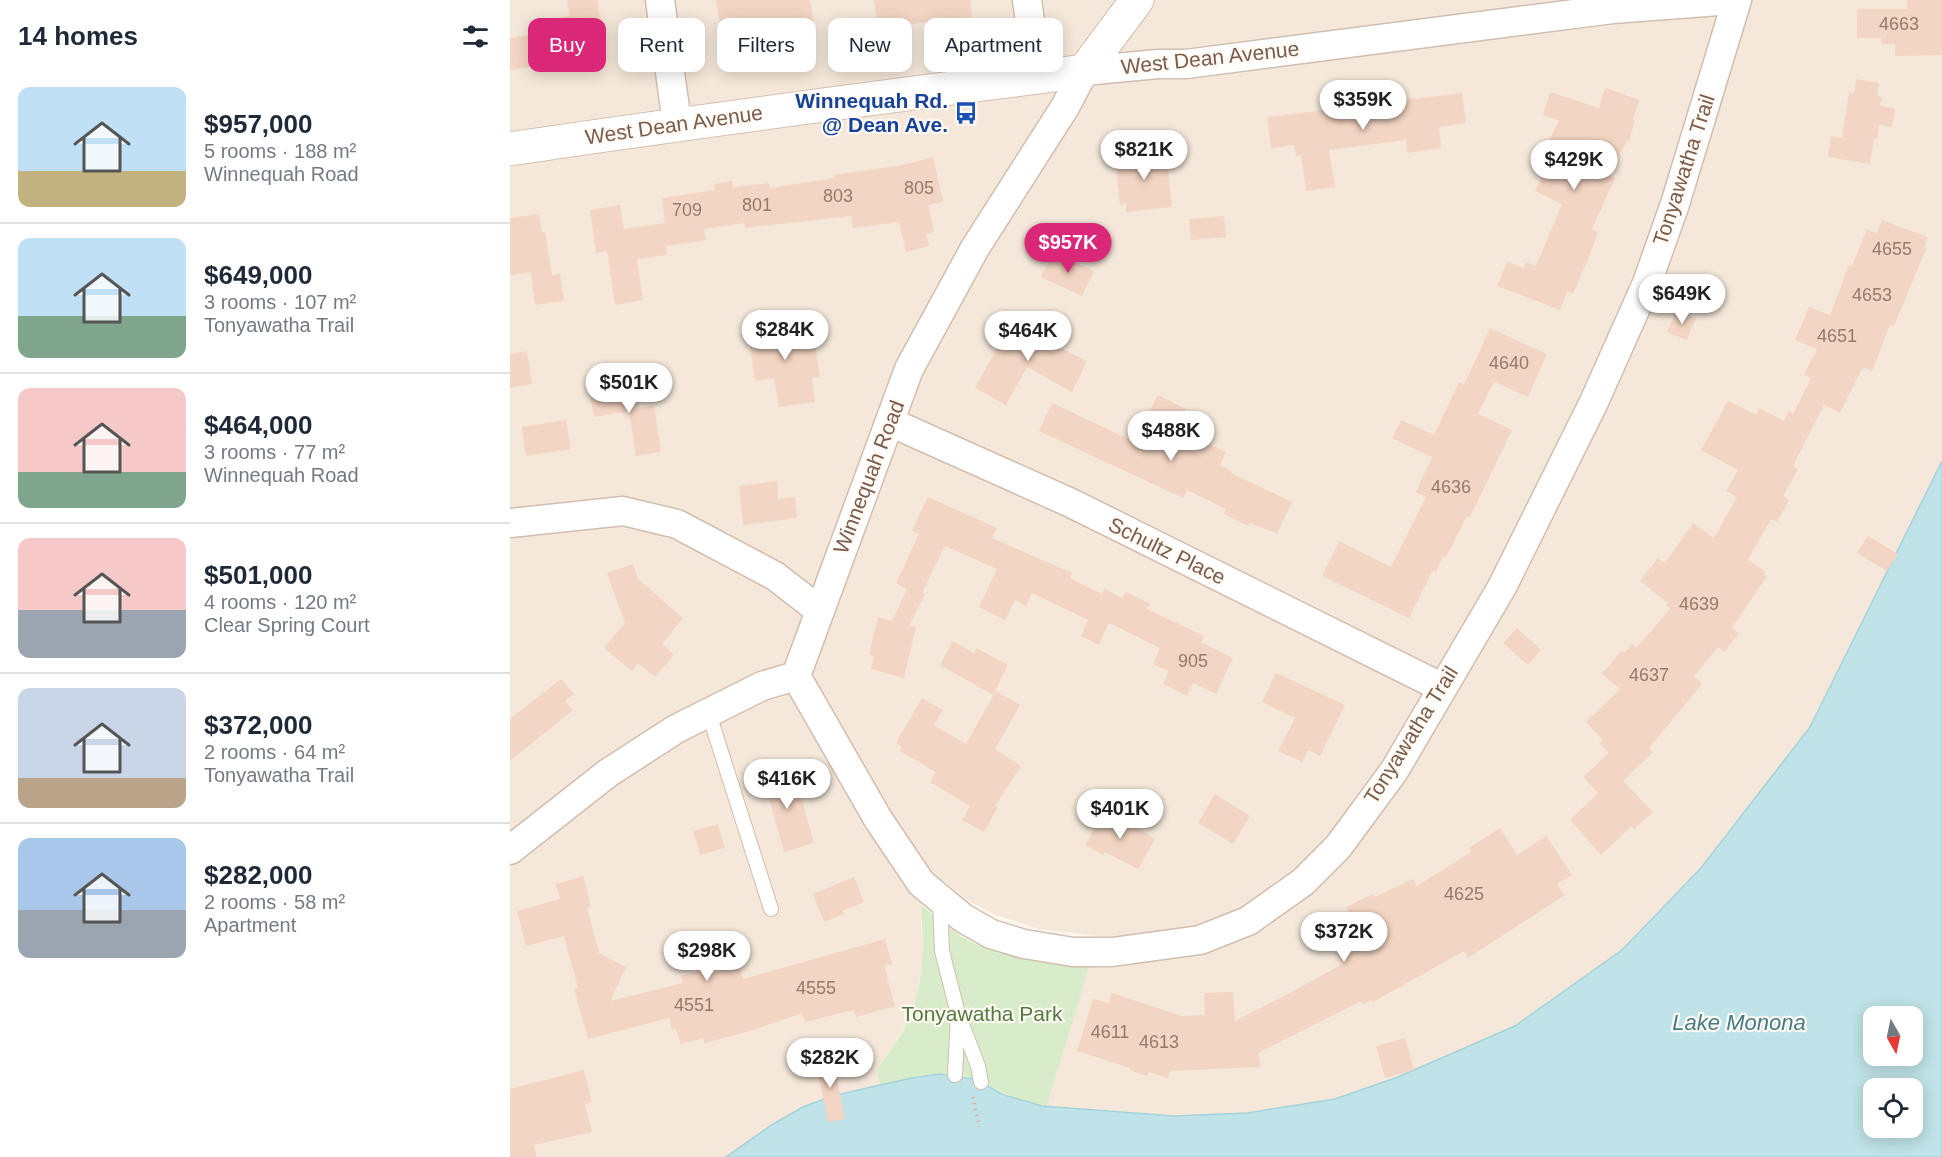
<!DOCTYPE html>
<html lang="en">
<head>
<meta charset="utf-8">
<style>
	:root { --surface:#fff; --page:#f6f6f7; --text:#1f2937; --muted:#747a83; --line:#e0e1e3; --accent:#db2777 }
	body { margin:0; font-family:Arial,sans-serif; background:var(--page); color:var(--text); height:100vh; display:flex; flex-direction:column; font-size:22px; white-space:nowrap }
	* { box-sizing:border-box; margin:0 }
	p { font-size:20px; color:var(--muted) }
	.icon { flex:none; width:33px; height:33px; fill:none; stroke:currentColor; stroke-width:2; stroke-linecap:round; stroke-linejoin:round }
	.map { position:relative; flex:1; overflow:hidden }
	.drawer { display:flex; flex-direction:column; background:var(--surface); width:510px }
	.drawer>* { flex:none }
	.top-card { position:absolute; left:18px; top:18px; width:570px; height:54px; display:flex; gap:12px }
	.needle { width:39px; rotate:171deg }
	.buttons { position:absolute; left:1353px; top:1006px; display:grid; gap:12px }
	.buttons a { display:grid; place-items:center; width:60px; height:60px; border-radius:12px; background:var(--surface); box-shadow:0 3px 15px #0003; font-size:30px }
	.price { position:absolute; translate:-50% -51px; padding:0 14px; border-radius:21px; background:#fff; color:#222; font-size:20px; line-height:39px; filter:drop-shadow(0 2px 3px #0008) }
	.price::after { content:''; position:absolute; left:50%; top:36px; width:18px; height:14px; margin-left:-9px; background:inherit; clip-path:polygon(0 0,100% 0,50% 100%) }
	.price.current { background:var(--accent); color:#fff }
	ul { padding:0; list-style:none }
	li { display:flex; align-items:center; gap:18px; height:150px; padding:0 18px }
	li+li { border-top:2px solid var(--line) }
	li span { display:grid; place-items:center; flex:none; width:168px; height:120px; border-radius:12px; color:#555 }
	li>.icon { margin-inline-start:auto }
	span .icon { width:72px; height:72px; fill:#fffc; stroke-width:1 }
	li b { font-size:26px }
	h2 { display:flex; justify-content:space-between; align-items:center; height:72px; padding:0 18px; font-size:26px }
	.pill { padding:0 21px; border-radius:12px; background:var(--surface); box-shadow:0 3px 15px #0003; font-size:21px; line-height:54px }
	.pill.current { background:var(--accent); color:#fff }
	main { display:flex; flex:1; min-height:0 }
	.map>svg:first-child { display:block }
	.residential { fill:#f5e8da }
	.green { fill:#d8ecc9 }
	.water { fill:#bfe3e8; stroke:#a5d3da; stroke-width:1.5; fill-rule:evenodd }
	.building { fill:#f3d5c3 }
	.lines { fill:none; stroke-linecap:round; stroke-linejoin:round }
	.lane-casing { stroke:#d1beb0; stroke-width:16 }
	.street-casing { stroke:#d1beb0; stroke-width:31 }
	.secondary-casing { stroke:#d6c0b0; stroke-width:35 }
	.path { stroke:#d9b8a5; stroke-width:4; stroke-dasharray:1.5 4.5; stroke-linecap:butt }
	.lane { stroke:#fff; stroke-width:14 }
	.street { stroke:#fff; stroke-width:28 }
	.secondary { stroke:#fff; stroke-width:33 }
	.labels { text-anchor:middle; stroke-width:4.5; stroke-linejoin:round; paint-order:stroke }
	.number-label { font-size:18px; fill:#987a6a }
	.street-label { font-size:21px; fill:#7a5c4d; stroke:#fffaf3 }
	.transit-label { font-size:21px; font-weight:bold; fill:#164399; stroke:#fffaf3; text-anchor:end }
	.park-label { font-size:21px; fill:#537a41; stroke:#fffaf3 }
	.water-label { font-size:22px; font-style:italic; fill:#437c86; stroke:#fffaf3 }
</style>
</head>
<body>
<main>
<section class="drawer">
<h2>14 homes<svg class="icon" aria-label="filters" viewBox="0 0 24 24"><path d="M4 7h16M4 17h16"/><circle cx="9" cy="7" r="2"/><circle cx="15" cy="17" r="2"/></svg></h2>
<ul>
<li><span style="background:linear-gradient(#bfe0f5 70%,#c2b280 0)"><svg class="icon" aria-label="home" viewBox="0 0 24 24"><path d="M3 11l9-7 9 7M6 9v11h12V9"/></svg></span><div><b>$957,000</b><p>5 rooms · 188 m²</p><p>Winnequah Road</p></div></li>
<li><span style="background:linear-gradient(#bfe0f5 65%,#7fa58c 0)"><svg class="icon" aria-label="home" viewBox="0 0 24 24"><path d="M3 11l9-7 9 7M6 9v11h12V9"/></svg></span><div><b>$649,000</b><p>3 rooms · 107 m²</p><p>Tonyawatha Trail</p></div></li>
<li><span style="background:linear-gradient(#f6c9c9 70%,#7fa58c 0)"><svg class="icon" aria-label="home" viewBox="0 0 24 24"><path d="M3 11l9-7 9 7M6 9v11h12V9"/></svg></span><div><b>$464,000</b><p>3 rooms · 77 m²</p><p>Winnequah Road</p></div></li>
<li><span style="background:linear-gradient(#f6c9c9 60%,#9aa5b1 0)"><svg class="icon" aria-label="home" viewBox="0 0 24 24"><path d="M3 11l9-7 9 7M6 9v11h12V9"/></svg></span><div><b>$501,000</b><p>4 rooms · 120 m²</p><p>Clear Spring Court</p></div></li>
<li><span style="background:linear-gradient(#c9d6e8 75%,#b9a48a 0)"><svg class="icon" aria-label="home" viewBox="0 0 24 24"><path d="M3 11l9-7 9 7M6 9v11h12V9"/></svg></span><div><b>$372,000</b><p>2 rooms · 64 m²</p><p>Tonyawatha Trail</p></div></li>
<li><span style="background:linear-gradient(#a9c7e8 60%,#9aa5b1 0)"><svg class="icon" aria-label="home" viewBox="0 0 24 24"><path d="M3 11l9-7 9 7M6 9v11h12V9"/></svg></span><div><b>$282,000</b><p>2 rooms · 58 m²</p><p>Apartment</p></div></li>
</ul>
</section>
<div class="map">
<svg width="1432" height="1157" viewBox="0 0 1432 1157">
	<rect width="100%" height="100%" fill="#fdf6ec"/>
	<path class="residential" d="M0 0H1432V461L1300 727 1191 868 1112 950 1005 1026 888 1077 824 1099 737 1113 664 1116 537 1106 588 936 529 929 486 915 457 900 433 880 410 904 413 957 407 994 399 1020 367 1070 370 1085 322 1096 260 1126 216 1157H0Z"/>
	<path class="green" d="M410 904C427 918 445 935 466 944 502 960 540 963 579 967L537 1106C511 1105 490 1090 467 1080 438 1066 399 1078 370 1085L367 1070C377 1053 392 1036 399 1019 414 982 415 942 410 904Z"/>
	<path class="water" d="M1432 461V1157H216L260 1126 293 1107 322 1096 401 1078 430 1074 465 1079 494 1095 532 1106 664 1116 737 1113 825 1099 888 1077 1005 1026 1112 950 1191 868 1300 727ZM1364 1017H1402V1056H1364ZM1364 1089H1402V1128H1364Z"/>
	<g class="building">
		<path d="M57 0H87L96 50 60 56 61 60 0 70V38L48 30 46 18 60 16Z"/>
		<path d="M206 0H300L306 39 237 48 233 21 210 24Z"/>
		<path d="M364 0H460L462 17 368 28Z"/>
		<path d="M1397 0H1432V55L1385 56V44H1372L1371 38H1347V9H1397Z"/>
		<path d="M1346 79 1369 83 1367 96 1372 97 1370 106 1385 108 1382 127 1369 125 1367 139H1364L1360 164 1318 157 1321 136 1332 138 1339 92 1344 93Z"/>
		<path d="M1097 88 1129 100 1123 119 1125 120 1119 142 1117 141 1098 175 1105 178 1082 229 1088 232 1078 259 1063 294 1057 292 1050 310 987 286 997 262 1014 268 1016 262 1026 266 1052 204 1025 191 1037 166 1029 162 1049 120 1033 115 1040 92 1089 108 1094 90Z"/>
		<path d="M952 93 956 123 929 127 931 148 897 153 896 140 819 150 825 187 796 191 791 155 786 156 784 145 761 148 757 117Z"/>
		<path d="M656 151 662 207 616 212V204L610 205 605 156Z"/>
		<path d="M423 157 433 202 418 205 424 232 416 234 419 246 396 252 389 222 343 228 341 216 235 228 234 223 194 229 196 240 156 246 157 255 127 259 133 300 105 305 97 251 86 253 80 210 110 205 114 229 155 223 152 198 205 190 204 184 222 181 223 187 259 183 260 188 325 178 324 175 393 165Z"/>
		<path d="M29 214 32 232H35L42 275 50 274 54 301 25 305 21 272 0 275V218Z"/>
		<path d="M714 216 716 237 681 240 679 219Z"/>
		<path d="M1372 220 1418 237 1414 248 1416 249 1384 326 1380 325 1362 371 1353 367 1330 413 1314 405 1283 466 1288 469 1273 496 1279 500 1267 522 1261 519 1238 560 1256 572 1254 574 1257 576 1222 628 1229 633 1214 652 1208 647 1184 676 1192 684 1139 748 1143 752 1113 781 1143 812 1124 829 1122 826 1091 855 1060 820 1088 793 1073 777 1099 753 1089 743 1093 740 1076 722 1110 689 1092 674 1111 651 1114 653 1122 644 1126 648 1160 609 1156 605 1158 603 1130 581 1148 558 1155 563 1183 523 1204 538 1227 497 1216 491 1228 470 1191 450 1218 401 1246 415 1249 408 1274 421 1278 412 1283 414 1301 378 1294 374 1307 349 1285 340 1299 307 1320 315 1339 265 1342 266 1357 229 1367 233Z"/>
		<path d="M543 252 584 271 572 296 531 277Z"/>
		<path d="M1167 310 1186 318 1177 340 1157 332Z"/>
		<path d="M505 315 543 337 540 343 577 361 562 392 517 367 496 405 465 388Z"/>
		<path d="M290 321 293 340 304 338 310 377 302 378 305 402 269 407 264 378 245 381 237 329Z"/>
		<path d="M980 328 1037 354 1018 397 984 382 968 414 1002 430 960 517 957 516 936 558 933 556 926 572 923 570 899 618 812 576 829 541 881 567 916 497 906 492 922 457 882 438 891 420 924 435 949 382 954 385Z"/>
		<path d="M17 351 22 384 0 388V354Z"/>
		<path d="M124 381 129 408 144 405 151 452 126 456 119 411 84 417 79 388Z"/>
		<path d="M648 395 676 409 666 428 716 452 710 465 722 471 721 473 782 502 767 533 739 523 738 526 714 514 716 509 677 490 673 498 529 431 542 403 625 442Z"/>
		<path d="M56 420 61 449 16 456 12 427Z"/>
		<path d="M267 481 268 499 285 497 287 518 233 525 229 486Z"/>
		<path d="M418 497 487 528 482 538 562 573 560 578 592 594 595 589 612 598 616 592 640 604 637 609 694 636 691 642 723 658 706 694 683 683 677 696 653 684 659 671 643 664 650 648 599 623 589 645 571 636 578 620 522 593 516 606 505 600 495 620 469 607 487 569 435 546 412 593 415 594 400 625 406 627 394 678 361 669 364 656 359 654 368 617 382 621 397 589 386 583 409 534 402 531Z"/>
		<path d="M1358 536 1388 554 1377 571 1347 553Z"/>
		<path d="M123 564 128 579 173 618 152 644 164 655 145 677 128 663 122 671 94 648 115 623 97 573Z"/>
		<path d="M1007 628 1031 650 1018 665 993 643Z"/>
		<path d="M443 641 464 653 466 648 498 665 483 695 430 665Z"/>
		<path d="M766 673 835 705 810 756 798 750 792 762 768 751 785 718 752 702Z"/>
		<path d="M51 679 64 694 55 701 63 710 0 761V719Z"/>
		<path d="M486 691 510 705 485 749 511 766 485 806 488 807 474 832 452 820 460 806 420 782 426 772 390 751 392 747 386 743 412 698 433 710 424 725 456 744Z"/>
		<path d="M277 765 286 798 291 797 304 843 274 852 252 772Z"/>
		<path d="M705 794 740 816 723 844 688 823Z"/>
		<path d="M595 809 645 839 628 869 595 852 593 855 575 845Z"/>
		<path d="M208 824 215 848 190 855 183 831Z"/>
		<path d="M990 828 1007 855 1036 836 1062 875 1047 884 1055 895 958 958 954 951 863 1002 862 1000 853 1004 851 1001 748 1053 751 1067 660 1071 658 1078 639 1072 638 1076 619 1070 620 1068 567 1051 583 999 599 1003 602 993 672 1016 695 1015 694 993 723 992 725 1021 785 990 833 964 818 935 832 928 826 917 838 911 836 907 863 894 865 897 903 879 907 886 961 852 959 848Z"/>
		<path d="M73 876 81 907 77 908 89 953 116 967 100 1001 173 983 171 976 195 969 197 975 229 965 233 979 375 939 382 964 374 966 385 1006 346 1017 344 1010 295 1022 292 1013 240 1031 195 1043 193 1038 171 1044 166 1029 162 1030 159 1018 78 1039 64 989 68 988 54 936 16 946 7 911 50 899 46 884Z"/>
		<path d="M344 877 354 902 332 911 334 914 314 922 303 894Z"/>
		<path d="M895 1038 904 1070 875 1078 866 1046Z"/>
		<path d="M323 1057 335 1119 318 1122 305 1060Z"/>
		<path d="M74 1070 82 1102 75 1104 82 1132 24 1145 27 1157H0V1089Z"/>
	</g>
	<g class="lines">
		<g class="lane-casing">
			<g id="lane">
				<path d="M199 714 261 909"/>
				<path d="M430 901 432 951 448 1014 445 1075"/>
				<path d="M450 1019 468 1066 471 1082"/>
			</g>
		</g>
		<g class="street-casing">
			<g id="street">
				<path d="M150 0 167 123"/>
				<path d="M517 0 528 77"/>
				<path d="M380 422 561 503 931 687"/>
				<path d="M0 523 113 511 167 524 265 576 309 610"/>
				<path d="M286 676 368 819 411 883 453 918 481 934 514 944 563 952H602L690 940 738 921 793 882 828 847 884 771 992 587 1083 404 1137 283 1165 204 1227 0"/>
				<path d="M0 850 98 773 166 729 252 686 286 676 399 369 465 248 555 107 574 71 648 64H676L1103 9 1222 0"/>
			</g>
		</g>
		<g class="secondary-casing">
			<path id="secondary" d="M0 149C191 120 383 96 574 71L627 0"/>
		</g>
		<path class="path" d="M463 1097 469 1127"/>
		<use href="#lane" class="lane"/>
		<use href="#street" class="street"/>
		<use href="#secondary" class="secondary"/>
	</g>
	<defs>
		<g id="bus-bare" transform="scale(1.8)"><path d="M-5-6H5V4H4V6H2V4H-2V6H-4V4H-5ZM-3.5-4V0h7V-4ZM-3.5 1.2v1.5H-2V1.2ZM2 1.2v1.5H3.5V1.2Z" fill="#1a4fb4" stroke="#fffaf3" stroke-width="2.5" paint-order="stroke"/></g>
	</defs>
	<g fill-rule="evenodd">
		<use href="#bus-bare" x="456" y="113"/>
	</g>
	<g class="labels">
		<g class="number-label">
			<text x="1389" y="30">4663</text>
			<text x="409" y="194">805</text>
			<text x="328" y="202">803</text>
			<text x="247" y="211">801</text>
			<text x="177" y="216">709</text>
			<text x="1382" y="255">4655</text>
			<text x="1362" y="301">4653</text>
			<text x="1327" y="342">4651</text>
			<text x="999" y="369">4640</text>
			<text x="941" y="493">4636</text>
			<text x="1189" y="610">4639</text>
			<text x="683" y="667">905</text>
			<text x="1139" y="681">4637</text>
			<text x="954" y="900">4625</text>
			<text x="306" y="994">4555</text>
			<text x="184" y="1011">4551</text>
			<text x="600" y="1038">4611</text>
			<text x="649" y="1048">4613</text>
		</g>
		<g class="street-label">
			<text transform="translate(700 58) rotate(-6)" y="7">West Dean Avenue</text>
			<text transform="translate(164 125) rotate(-8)" y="7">West Dean Avenue</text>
			<text transform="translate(1174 170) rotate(-72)" y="7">Tonyawatha Trail</text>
			<text transform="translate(359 477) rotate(-69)" y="7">Winnequah Road</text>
			<text transform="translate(657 551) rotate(26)" y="7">Schultz Place</text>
			<text transform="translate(901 735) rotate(-58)" y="7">Tonyawatha Trail</text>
		</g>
		<g class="transit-label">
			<text x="438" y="108">Winnequah Rd.<tspan x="438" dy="24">@ Dean Ave.</tspan></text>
		</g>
		<g class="park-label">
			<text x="472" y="1021">Tonyawatha Park</text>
		</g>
		<g class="water-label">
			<text x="1229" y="1030">Lake Monona</text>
		</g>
	</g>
</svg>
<div class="buttons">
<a><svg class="needle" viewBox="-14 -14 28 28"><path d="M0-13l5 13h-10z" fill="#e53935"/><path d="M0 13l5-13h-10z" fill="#747a83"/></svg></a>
<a><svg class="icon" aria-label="locate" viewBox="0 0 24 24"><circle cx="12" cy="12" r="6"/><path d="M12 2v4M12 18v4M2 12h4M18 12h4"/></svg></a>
</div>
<b class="price" style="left:853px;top:131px">$359K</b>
<b class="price" style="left:634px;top:181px">$821K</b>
<b class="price" style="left:1064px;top:191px">$429K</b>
<b class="price current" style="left:558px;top:274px">$957K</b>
<b class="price" style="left:1172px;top:325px">$649K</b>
<b class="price" style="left:275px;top:361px">$284K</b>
<b class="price" style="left:518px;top:362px">$464K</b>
<b class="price" style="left:119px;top:414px">$501K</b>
<b class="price" style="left:661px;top:462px">$488K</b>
<b class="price" style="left:277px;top:810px">$416K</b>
<b class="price" style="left:610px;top:840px">$401K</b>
<b class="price" style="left:834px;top:963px">$372K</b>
<b class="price" style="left:197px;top:982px">$298K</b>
<b class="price" style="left:320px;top:1089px">$282K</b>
<div class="top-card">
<a class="pill current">Buy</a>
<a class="pill">Rent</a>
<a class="pill">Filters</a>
<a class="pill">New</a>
<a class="pill">Apartment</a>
</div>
</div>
</main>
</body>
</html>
